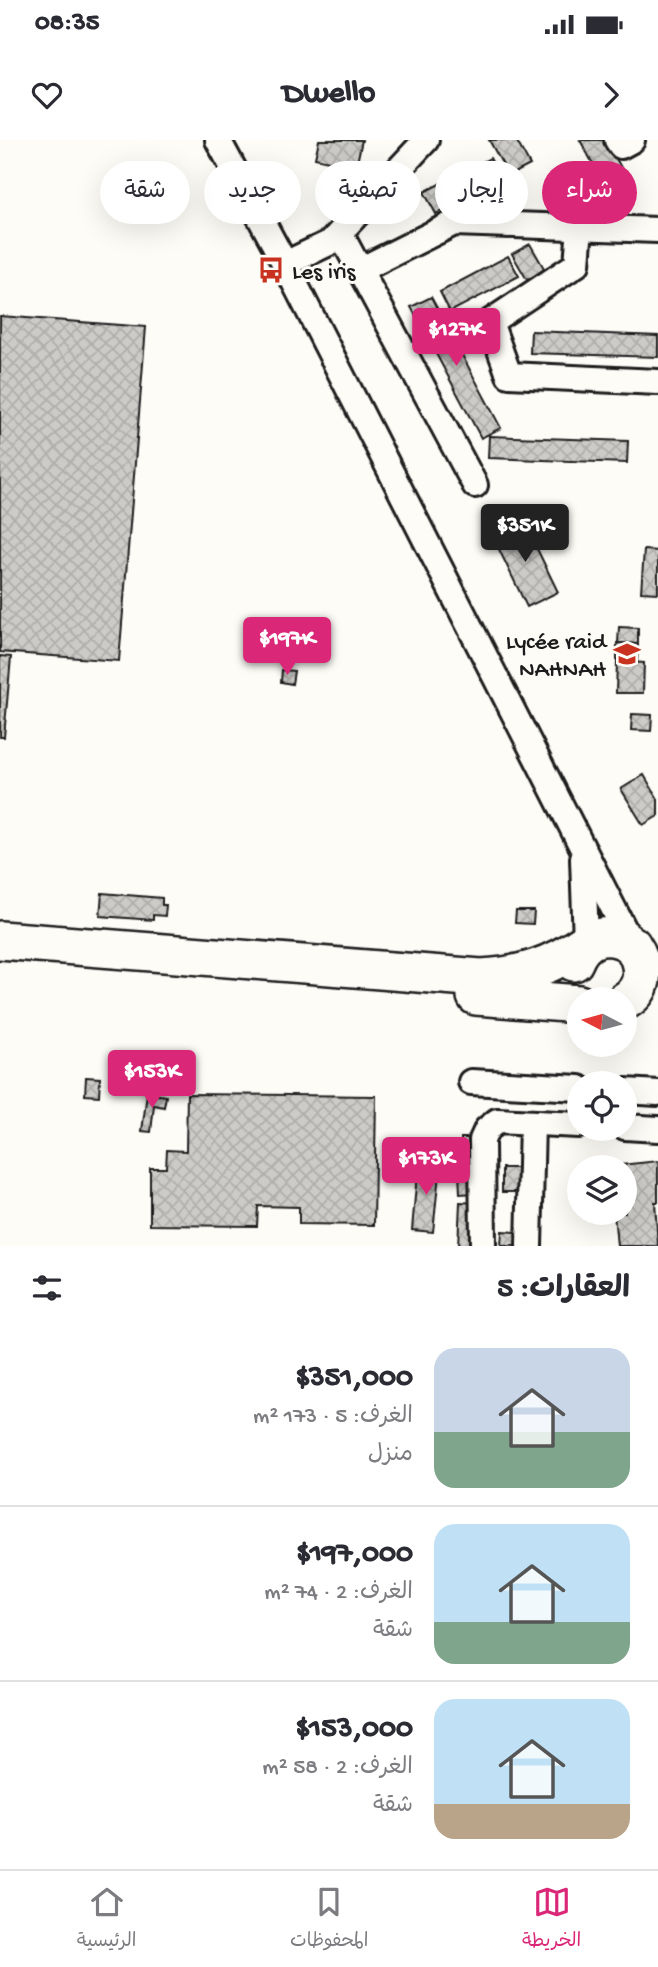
<!DOCTYPE html>
<html lang="ar">
<head>
<meta charset="utf-8">
<style>
	:root { --surface:#fff; --page:#f2f2f3; --text:#2b2b33; --muted:#7c7c81; --line:#e1e1e2; --accent:#db2777 }
	body { margin:0; font-family:"Gochi Hand","Playpen Sans Arabic",sans-serif; background:var(--page); color:var(--text); direction:rtl; height:100vh; display:flex; flex-direction:column; font-size:26px; white-space:nowrap }
	* { box-sizing:border-box; margin:0 }
	p { font-size:23px; color:var(--muted) }
	.icon { flex:none; width:38px; height:38px; fill:none; stroke:currentColor; stroke-width:2; stroke-linecap:round; stroke-linejoin:round }
	.map { position:relative; height:1106px; overflow:hidden; direction:ltr }
	.sheet { display:flex; flex-direction:column; background:var(--surface); flex:1 }
	.sheet>* { flex:none }
	.hud { position:absolute; left:21px; top:21px; width:616px; height:63px; direction:rtl; display:flex; gap:14px }
	.needle { width:46px; rotate:276deg }
	.fabs { position:absolute; left:567px; top:847px; display:grid; gap:14px }
	.fabs a { display:grid; place-items:center; width:70px; height:70px; border-radius:50%; background:var(--surface); box-shadow:0 7px 28px #0002; font-size:35px }
	.price { position:absolute; translate:-50% -60px; padding:0 16px; border-radius:7px; background:var(--accent); color:#fff; font-size:23px; line-height:46px; filter:drop-shadow(0 2px 4px #0008) }
	.price::after { content:''; position:absolute; left:50%; top:42px; width:21px; height:16px; margin-left:-10px; background:inherit; clip-path:polygon(0 0,100% 0,50% 100%) }
	.price.current { background:#222; color:#fff }
	ul { padding:0; list-style:none }
	li { display:flex; align-items:center; gap:21px; height:175px; padding:0 28px }
	li+li { border-top:2px solid var(--line) }
	li span { display:grid; place-items:center; flex:none; width:196px; height:140px; border-radius:21px; color:#555 }
	li>.icon { margin-inline-start:auto }
	span .icon { width:84px; height:84px; fill:#fffc; stroke-width:1 }
	li b { font-size:30px }
	h2 { display:flex; justify-content:space-between; align-items:center; height:84px; padding:0 28px; font-size:30px }
	.tag { padding:0 24px; border-radius:32px; background:var(--surface); box-shadow:0 7px 28px #0002; font-size:24px; line-height:63px }
	.tag.current { background:var(--accent); color:#fff }
	.status { display:flex; justify-content:space-between; align-items:center; height:49px; padding:0 35px; background:var(--surface); direction:ltr }
	.status svg { height:19px; fill:currentColor }
	header { display:flex; justify-content:space-between; align-items:center; height:91px; padding:0 28px; background:var(--surface); font-size:32px; font-weight:800 }
	.dock { display:flex; justify-content:space-around; align-items:center; height:98px; border-top:2px solid var(--line); background:var(--surface); font-size:19px; color:var(--muted) }
	.dock a { display:grid; justify-items:center; gap:4px }
	.dock .current { color:var(--accent) }
	.map>svg:first-child { display:block }
	.building { fill:url(#building-cross-hatch); stroke:#1c1c1c; stroke-width:2 }
	.lines { fill:none; stroke-linecap:round; stroke-linejoin:round }
	.minor-casing { stroke:#1c1c1c; stroke-width:30 }
	.highway-casing { stroke:#1c1c1c; stroke-width:42 }
	.minor { stroke:#fdfcf7; stroke-width:24 }
	.highway { stroke:#fdfcf7; stroke-width:37 }
	.labels { text-anchor:middle; stroke-width:6; stroke-linejoin:round; paint-order:stroke }
	.poi-label { font-size:24px; fill:#1c1c1c; stroke:#fdfcf7; text-anchor:start }
</style>
</head>
<body>
<div class="status"><b>08:35</b><svg viewBox="0 0 49 12"><path d="M0 12V9h3v3zM5 12V6h3v6zM10 12V3h3v9zM15 12V0h3v12zM26 1h20v11H26zM47 4h2v5h-2z"/></svg></div>
<header><svg class="icon" aria-label="forward" viewBox="0 0 24 24"><path d="M9 5l7 7-7 7"/></svg>Dwello<svg class="icon" aria-label="heart" viewBox="0 0 24 24"><path d="M12 20l-8-8c-3-5 5-10 8-4 3-6 11-1 8 4z"/></svg></header>
<div class="map">
<svg width="658" height="1106" viewBox="0 0 658 1106">
	<defs>
		<pattern id="building-cross-hatch" width="8" height="8" patternUnits="userSpaceOnUse" patternTransform="scale(1.75)"><rect width="8" height="8" fill="#cccbc8"/><path d="M0 0l8 8M0 8l8-8" fill="none" stroke="#afaeab"/></pattern>
	</defs>
	<rect width="100%" height="100%" fill="#fdfcf7"/>
	<filter id="ink" filterUnits="userSpaceOnUse"><feTurbulence type="fractalNoise" baseFrequency=".0143" numOctaves="2"/><feDisplacementMap in="SourceGraphic" scale="14" xChannelSelector="R" yChannelSelector="G"/><feConvolveMatrix kernelMatrix="1 2 1 2 8 2 1 2 1" color-interpolation-filters="sRGB"/></filter>
	<g filter="url(#ink)">
		<g class="building">
			<path d="M319 0H362L356 27 315 18Z"/>
			<path d="M489 0H516L530 25 509 36Z"/>
			<path d="M580 0H606L632 48 612 59Z"/>
			<path d="M490 18 501 40 436 74 424 52Z"/>
			<path d="M530 104 548 135 530 145 512 114Z"/>
			<path d="M508 116 519 136 450 172 440 152Z"/>
			<path d="M431 157 501 288 481 298 411 167Z"/>
			<path d="M0 176 146 187 119 521 0 512Z"/>
			<path d="M531 191 658 196V217L530 213Z"/>
			<path d="M489 296 628 301 627 323 488 318Z"/>
			<path d="M523 380 558 452 527 467 492 395Z"/>
			<path d="M644 410 658 411V453L641 452Z"/>
			<path d="M619 487 638 488V504L618 503Z"/>
			<path d="M617 503 638 504 637 522 617 521Z"/>
			<path d="M0 516 11 517 4 597H0Z"/>
			<path d="M617 521 644 523 643 553H616Z"/>
			<path d="M282 530 294 531 292 544 281 542Z"/>
			<path d="M632 574 652 575 651 591 631 590Z"/>
			<path d="M644 635 658 659V676L643 685 621 649Z"/>
			<path d="M102 753 162 758V765H166L165 776 153 775V780L100 776Z"/>
			<path d="M516 771H534L533 784 515 783Z"/>
			<path d="M86 937 100 938 99 956 85 955Z"/>
			<path d="M147 953 166 956 164 967 154 965 151 992 142 991Z"/>
			<path d="M187 954 376 956 374 1085 299 1084V1067L258 1066 257 1086 150 1085V1028H166L167 1010 186 1011Z"/>
			<path d="M461 998H479L493 1017H461Z"/>
			<path d="M658 1021V1062H655L658 1106H617L614 1073H625V1027L611 1026Z"/>
			<path d="M418 1022 440 1024 433 1092 412 1090Z"/>
			<path d="M502 1028H518L519 1052H502Z"/>
			<path d="M492 1030 494 1052 460 1054 459 1032Z"/>
			<path d="M460 1062 476 1063 490 1106H458Z"/>
			<path d="M502 1091 528 1093 527 1106H501Z"/>
		</g>
		<g class="lines">
			<g class="minor-casing">
				<g id="minor">
					<path d="M218 0 285 124 632 805"/>
					<path d="M617 0 621 6 632 0"/>
					<path d="M580 87 577 124 490 182 509 235 658 242"/>
					<path d="M340 93 475 345"/>
					<path d="M285 124 331 102 426 0"/>
					<path d="M360 130 454 83 658 90"/>
					<path d="M583 719 586 802"/>
					<path d="M471 942 579 948"/>
					<path d="M625 951 658 953"/>
					<path d="M625 987 658 989"/>
					<path d="M483 1106 482 1000 487 989 497 981 579 985"/>
					<path d="M529 1106 532 983"/>
				</g>
			</g>
			<g class="highway-casing">
				<g id="highway">
					<path d="M0 800 481 838C522 836 552 826 586 802"/>
					<path d="M574 822C585 795 609 790 632 805 645 824 647 848 625 861"/>
					<path d="M476 856 579 864"/>
				</g>
			</g>
			<use href="#minor" class="minor"/>
			<use href="#highway" class="highway"/>
		</g>
	</g>
	<defs>
		<g id="bus-bare" transform="scale(2.1)"><path d="M-5-6H5V4H4V6H2V4H-2V6H-4V4H-5ZM-3.5-4V0h7V-4ZM-3.5 1.2v1.5H-2V1.2ZM2 1.2v1.5H3.5V1.2Z" fill="#c8321e" stroke="#fdfcf7" stroke-width="2.5" paint-order="stroke"/></g>
		<g id="school-bare" transform="scale(2.1)"><path d="M0-5L7-2L0 1L-7-2ZM-4 1L0 2.5L4 1V4Q0 6-4 4Z" fill="#c8321e" stroke="#fdfcf7" stroke-width="2.5" paint-order="stroke"/></g>
	</defs>
	<g fill-rule="evenodd">
		<use href="#bus-bare" x="271" y="130"/>
		<use href="#school-bare" x="627" y="514"/>
	</g>
	<g class="labels">
		<g class="poi-label">
			<text x="292" y="138">Les iris</text>
			<text x="606" y="508" text-anchor="end">Lycée raid<tspan x="606" dy="28">NAHNAH</tspan></text>
		</g>
	</g>
</svg>
<div class="fabs">
<a><svg class="needle" viewBox="-14 -14 28 28"><path d="M0-13l5 13h-10z" fill="#e53935"/><path d="M0 13l5-13h-10z" fill="#7c7c81"/></svg></a>
<a><svg class="icon" aria-label="locate" viewBox="0 0 24 24"><circle cx="12" cy="12" r="6"/><path d="M12 2v4M12 18v4M2 12h4M18 12h4"/></svg></a>
<a><svg class="icon" aria-label="layers" viewBox="0 0 24 24"><path d="M12 4l9 5-9 5-9-5zM3 14l9 5 9-5"/></svg></a>
</div>
<b class="price" style="left:456px;top:228px">$127K</b>
<b class="price current" style="left:525px;top:424px">$351K</b>
<b class="price" style="left:287px;top:537px">$197K</b>
<b class="price" style="left:152px;top:970px">$153K</b>
<b class="price" style="left:426px;top:1057px">$173K</b>
<div class="hud">
<a class="tag current">شراء</a>
<a class="tag">إيجار</a>
<a class="tag">تصفية</a>
<a class="tag">جديد</a>
<a class="tag">شقة</a>
</div>
</div>
<section class="sheet">
<h2>العقارات: 5<svg class="icon" aria-label="filters" viewBox="0 0 24 24"><path d="M4 7h16M4 17h16"/><circle cx="9" cy="7" r="2"/><circle cx="15" cy="17" r="2"/></svg></h2>
<ul>
<li><span style="background:linear-gradient(#c9d6e8 60%,#7fa58c 0)"><svg class="icon" aria-label="home" viewBox="0 0 24 24"><path d="M3 11l9-7 9 7M6 9v11h12V9"/></svg></span><div><b>$351,000</b><p>الغرف: 5 · 173 m²</p><p>منزل</p></div></li>
<li><span style="background:linear-gradient(#bfe0f5 70%,#7fa58c 0)"><svg class="icon" aria-label="home" viewBox="0 0 24 24"><path d="M3 11l9-7 9 7M6 9v11h12V9"/></svg></span><div><b>$197,000</b><p>الغرف: 2 · 74 m²</p><p>شقة</p></div></li>
<li><span style="background:linear-gradient(#bfe0f5 75%,#b9a48a 0)"><svg class="icon" aria-label="home" viewBox="0 0 24 24"><path d="M3 11l9-7 9 7M6 9v11h12V9"/></svg></span><div><b>$153,000</b><p>الغرف: 2 · 58 m²</p><p>شقة</p></div></li>
</ul>
</section>
<nav class="dock">
<a class="current"><svg class="icon" aria-label="map" viewBox="0 0 24 24"><path d="M3 6l6-2 6 2 6-2v14l-6 2-6-2-6 2zM9 4v14M15 6v14"/></svg>الخريطة</a>
<a><svg class="icon" aria-label="saved" viewBox="0 0 24 24"><path d="M7 4h10v16l-5-4-5 4z"/></svg>المحفوظات</a>
<a><svg class="icon" aria-label="home" viewBox="0 0 24 24"><path d="M3 11l9-7 9 7M6 9v11h12V9"/></svg>الرئيسية</a>
</nav>
</body>
</html>
